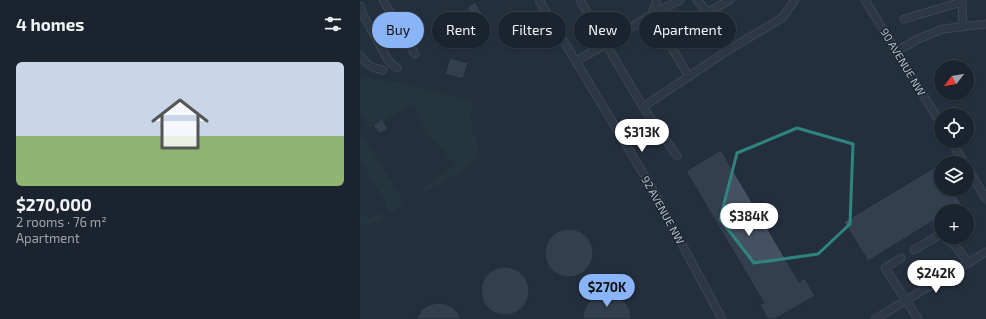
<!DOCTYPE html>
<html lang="en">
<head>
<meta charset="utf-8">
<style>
	:root { --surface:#1b232e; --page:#242b36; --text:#f1f3f6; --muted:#a0a4aa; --line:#39404a; --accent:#8ab4f8 }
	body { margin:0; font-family:"Exo 2",sans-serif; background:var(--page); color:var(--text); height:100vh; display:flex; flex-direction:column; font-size:15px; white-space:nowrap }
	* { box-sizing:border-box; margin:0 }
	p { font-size:13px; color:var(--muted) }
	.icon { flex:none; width:22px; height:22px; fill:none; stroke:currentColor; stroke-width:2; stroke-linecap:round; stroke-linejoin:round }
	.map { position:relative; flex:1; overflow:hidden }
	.details { display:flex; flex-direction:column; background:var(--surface); width:360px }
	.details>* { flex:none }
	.hud { position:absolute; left:12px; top:12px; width:380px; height:36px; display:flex; gap:8px }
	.needle { width:26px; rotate:239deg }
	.fabs { position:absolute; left:574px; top:60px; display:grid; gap:8px }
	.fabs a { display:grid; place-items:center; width:40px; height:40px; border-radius:50%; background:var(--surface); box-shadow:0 1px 3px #0004,0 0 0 1px var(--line); font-size:20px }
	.price { position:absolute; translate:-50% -34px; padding:0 9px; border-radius:14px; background:#fff; color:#222; font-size:13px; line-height:26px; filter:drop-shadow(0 1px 2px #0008) }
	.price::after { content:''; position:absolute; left:50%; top:24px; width:12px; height:9px; margin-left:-6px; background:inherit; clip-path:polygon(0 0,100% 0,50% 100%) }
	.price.current { background:var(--accent); color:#111 }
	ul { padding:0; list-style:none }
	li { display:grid; align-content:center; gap:8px; height:212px; padding:0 16px }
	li+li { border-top:1px solid var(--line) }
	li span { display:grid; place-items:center; height:124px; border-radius:6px; color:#555 }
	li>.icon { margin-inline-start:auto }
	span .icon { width:72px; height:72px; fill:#fffc; stroke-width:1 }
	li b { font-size:17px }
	h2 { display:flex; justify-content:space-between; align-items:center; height:48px; padding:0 16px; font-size:17px }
	.tag { padding:0 14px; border-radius:18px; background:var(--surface); box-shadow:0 1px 3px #0004,0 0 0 1px var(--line); font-size:14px; line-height:36px }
	.tag.current { background:var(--accent); color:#111 }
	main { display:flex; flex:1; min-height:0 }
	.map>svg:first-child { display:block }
	.green { fill:#263c3f }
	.building { fill:#455162; stroke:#1f2835 }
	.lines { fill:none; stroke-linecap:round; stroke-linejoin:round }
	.minor-casing { stroke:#565f6c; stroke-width:9 }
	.minor { stroke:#38414e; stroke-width:7 }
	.marked { fill:none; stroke:#308480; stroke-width:3; stroke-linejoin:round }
	.labels { text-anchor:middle; stroke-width:3; stroke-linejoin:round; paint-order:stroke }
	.street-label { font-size:11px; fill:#b4bcc9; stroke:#1d2633 }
</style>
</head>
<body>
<main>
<section class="details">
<h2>4 homes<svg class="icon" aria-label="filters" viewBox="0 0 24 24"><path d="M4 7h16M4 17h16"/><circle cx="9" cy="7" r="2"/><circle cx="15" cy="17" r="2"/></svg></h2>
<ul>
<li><span style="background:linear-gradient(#c9d6e8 60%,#8fb573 0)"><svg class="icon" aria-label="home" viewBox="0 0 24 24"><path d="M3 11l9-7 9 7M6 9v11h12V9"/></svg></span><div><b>$270,000</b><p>2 rooms · 76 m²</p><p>Apartment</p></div></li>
</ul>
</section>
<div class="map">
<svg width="626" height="319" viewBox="0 0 626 319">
	<rect width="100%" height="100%" fill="#242f3e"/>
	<g class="green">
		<path d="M3 78 44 83 114 101 110 116 112 126 111 128 113 135H115C116 141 120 148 118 153 114 168 80 183 66 191L64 188 87 171 95 164 68 134 53 103 10 129 0 112V82Z"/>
		<path d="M0 134 5 139 43 200V205L32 212 26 209 27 205 0 159Z"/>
		<path d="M22 213 24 217C18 223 8 225 0 224V216L6 214 9 219Z"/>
	</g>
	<g class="building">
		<path d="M115 2 126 20 117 26 107 8Z"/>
		<path d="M90 58 108 63 103 79 85 74Z"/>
		<path d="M22 119 28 129 19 134 13 125Z"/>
		<path d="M361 150 439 282 445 278 455 296 415 319H408L400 305 404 303 326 171Z"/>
		<path d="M577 166 581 171V189H592L601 204 589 211H581V216L508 261 484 222Z"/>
		<circle cx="209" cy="253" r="24"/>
		<circle cx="145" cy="291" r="24"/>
		<path d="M245 294H253L261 298 266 303 270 311 271 319H223V314L226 306 231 300 238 296Z"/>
		<path d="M77 303 85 304 92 307 98 313 101 319H56L62 309 69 305Z"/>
	</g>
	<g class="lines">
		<g class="minor-casing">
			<g id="minor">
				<path d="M23 0 55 54"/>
				<path d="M179 0 292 188 362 319"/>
				<path d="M220 0 283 107 370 49 348 12 337 0"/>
				<path d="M297 0 292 14 329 77"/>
				<path d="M505 0 581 124"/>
				<path d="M0 6 1 11 28 60 32 64 37 68"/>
				<path d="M348 12 370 0"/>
				<path d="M544 19 602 2 603 27"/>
				<path d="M370 49 422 18 435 0"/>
				<path d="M537 51 558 39 583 29 626 24"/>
				<path d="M0 55C6 65 12 68 23 70"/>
				<path d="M216 61 246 44 292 14 320 0"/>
				<path d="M283 107 317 156"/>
				<path d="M591 141 604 163"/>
				<path d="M607 167 626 199"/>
				<path d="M583 237 595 246 609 263"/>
				<path d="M554 250 579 235"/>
				<path d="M541 258 525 268 558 319"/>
				<path d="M515 319 626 252"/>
			</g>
		</g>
		<use href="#minor" class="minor"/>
	</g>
	<path d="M0 0H626V319H0ZM437 128 493 144 490 224 458 254 394 263 360 219 377 153Z" fill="#242f3e" fill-opacity=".55" fill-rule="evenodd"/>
	<path class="marked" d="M437 128 493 144 490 224 458 254 394 263 360 219 377 153Z"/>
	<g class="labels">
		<g class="street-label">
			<text transform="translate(543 62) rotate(59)" y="4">90 AVENUE NW</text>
			<text transform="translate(303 210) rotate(61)" y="4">92 AVENUE NW</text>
		</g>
	</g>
</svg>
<div class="fabs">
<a><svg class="needle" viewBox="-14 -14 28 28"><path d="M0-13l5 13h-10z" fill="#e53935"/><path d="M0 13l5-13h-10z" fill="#a0a4aa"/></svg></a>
<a><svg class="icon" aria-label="locate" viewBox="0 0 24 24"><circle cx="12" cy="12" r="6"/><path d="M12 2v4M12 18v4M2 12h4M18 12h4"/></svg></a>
<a><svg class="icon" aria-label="layers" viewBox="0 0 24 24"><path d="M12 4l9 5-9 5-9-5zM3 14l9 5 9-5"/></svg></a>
<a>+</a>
</div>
<b class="price" style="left:282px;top:153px">$313K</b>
<b class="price" style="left:389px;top:237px">$384K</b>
<b class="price" style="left:576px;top:294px">$242K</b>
<b class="price current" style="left:247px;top:308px">$270K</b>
<div class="hud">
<a class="tag current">Buy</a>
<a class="tag">Rent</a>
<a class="tag">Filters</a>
<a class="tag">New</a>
<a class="tag">Apartment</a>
</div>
</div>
</main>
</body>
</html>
